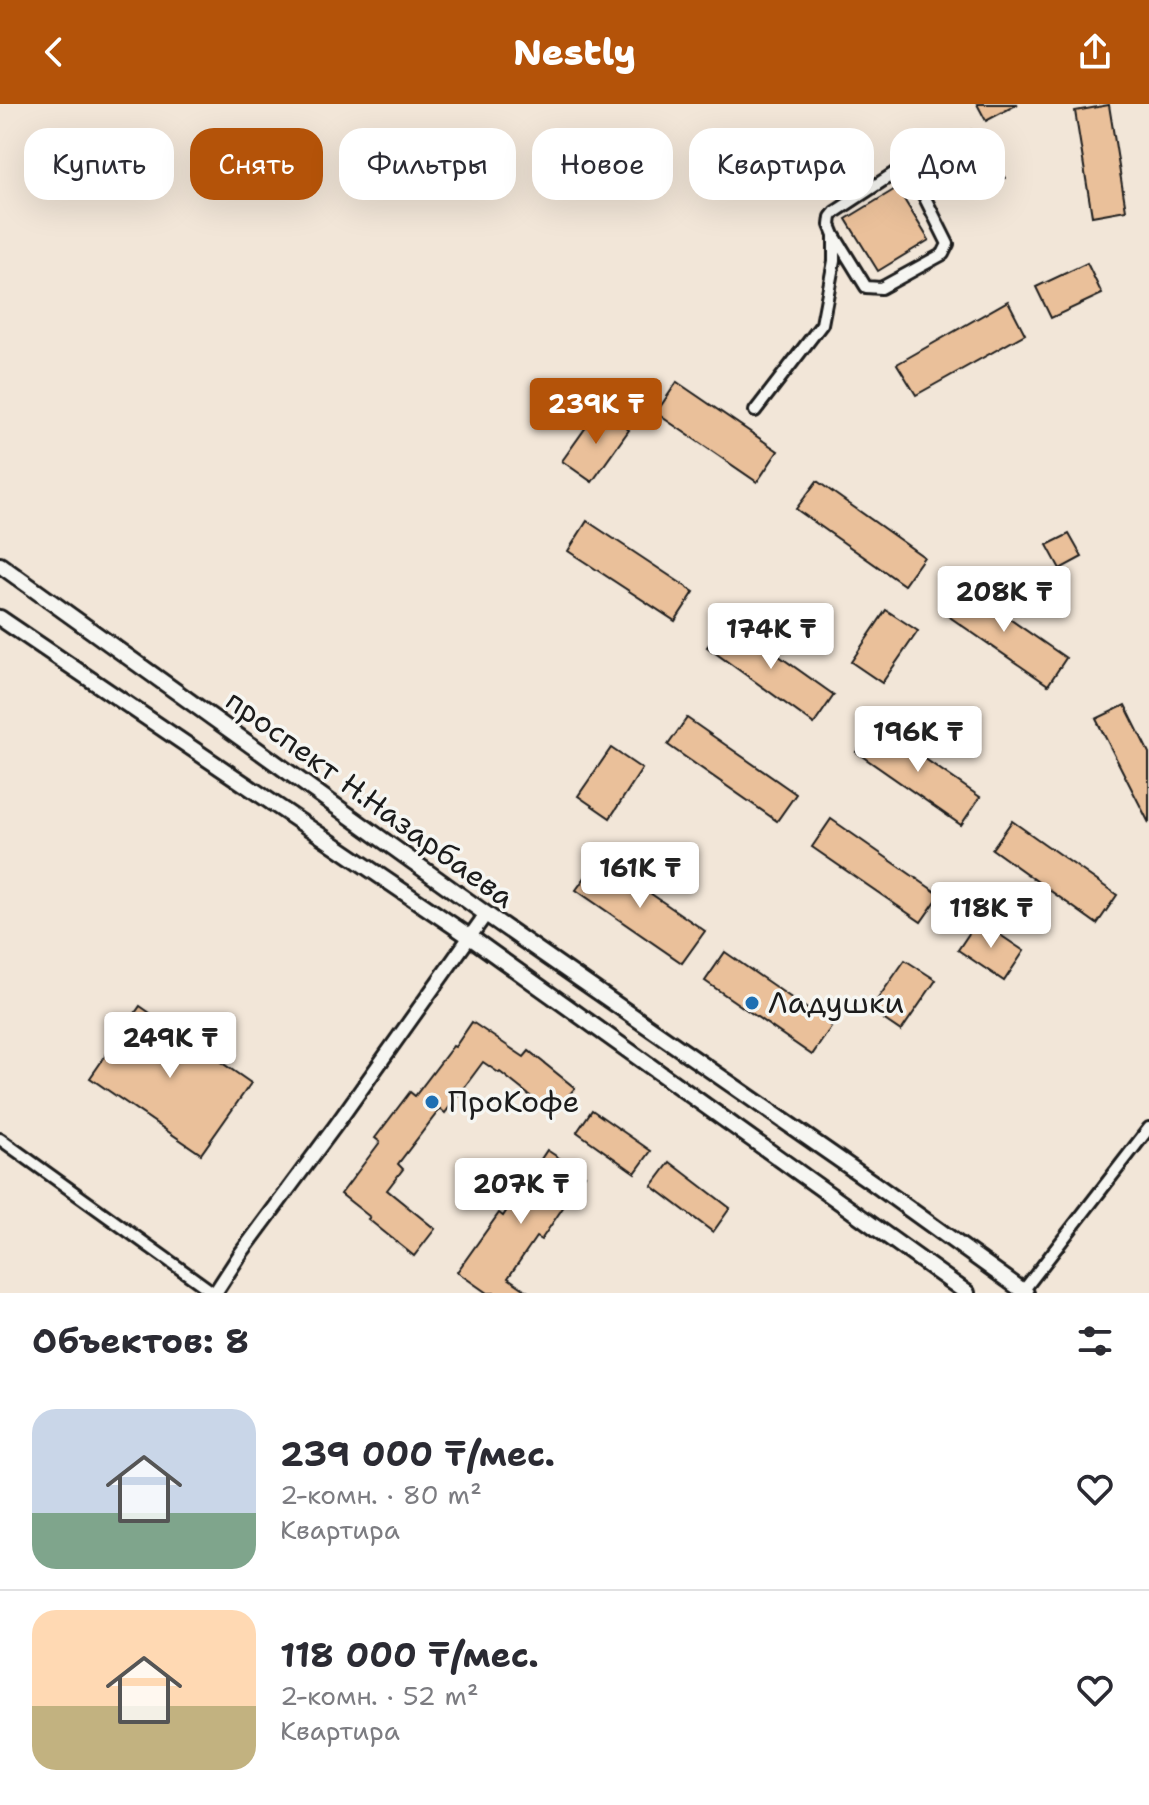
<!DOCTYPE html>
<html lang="ru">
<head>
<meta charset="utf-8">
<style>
	:root { --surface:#fff; --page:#f2f2f3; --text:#2b2b33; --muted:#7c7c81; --line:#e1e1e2; --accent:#b45309 }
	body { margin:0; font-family:"Shantell Sans",sans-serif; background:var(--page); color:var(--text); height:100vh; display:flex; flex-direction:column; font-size:30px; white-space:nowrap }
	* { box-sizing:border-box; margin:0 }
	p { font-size:26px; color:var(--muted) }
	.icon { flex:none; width:44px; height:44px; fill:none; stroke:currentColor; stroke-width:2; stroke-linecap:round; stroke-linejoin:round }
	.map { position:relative; height:1189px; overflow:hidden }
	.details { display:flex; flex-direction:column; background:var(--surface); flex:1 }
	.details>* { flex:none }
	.banner { position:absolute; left:24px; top:24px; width:1102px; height:72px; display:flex; gap:16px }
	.price { position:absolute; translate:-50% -68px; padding:0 18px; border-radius:8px; background:#fff; color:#222; font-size:26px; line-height:52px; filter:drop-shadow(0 2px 4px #0008) }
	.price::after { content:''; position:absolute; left:50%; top:48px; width:24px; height:18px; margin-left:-12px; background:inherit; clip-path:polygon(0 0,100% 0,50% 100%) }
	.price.on { background:var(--accent); color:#fff }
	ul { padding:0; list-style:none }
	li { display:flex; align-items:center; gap:24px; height:200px; padding:0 32px }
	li+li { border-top:2px solid var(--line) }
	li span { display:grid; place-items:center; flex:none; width:224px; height:160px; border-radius:24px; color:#555 }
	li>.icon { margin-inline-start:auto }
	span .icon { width:96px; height:96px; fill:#fffc; stroke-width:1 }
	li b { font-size:34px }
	h2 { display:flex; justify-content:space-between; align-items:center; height:96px; padding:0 32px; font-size:34px }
	.chip { padding:0 28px; border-radius:24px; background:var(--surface); box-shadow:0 8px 32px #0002; font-size:28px; line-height:72px }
	.chip.on { background:var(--accent); color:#fff }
	header { display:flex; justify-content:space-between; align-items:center; height:104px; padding:0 32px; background:var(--accent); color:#fff; font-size:36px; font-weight:800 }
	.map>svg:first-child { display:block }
	.building { fill:#eac09a; stroke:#1c1c1c; stroke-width:2 }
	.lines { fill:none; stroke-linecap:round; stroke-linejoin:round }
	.minor-casing { stroke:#1c1c1c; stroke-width:16 }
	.tertiary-casing { stroke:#1c1c1c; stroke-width:18 }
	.secondary-casing { stroke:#1c1c1c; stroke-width:20 }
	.minor { stroke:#f6f6f2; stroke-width:10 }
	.tertiary { stroke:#f6f6f2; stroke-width:12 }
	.secondary { stroke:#f6f6f2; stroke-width:14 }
	.poi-dot { fill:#1f6fb2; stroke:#f6f6f2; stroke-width:3 }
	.labels { text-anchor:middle; stroke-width:7; stroke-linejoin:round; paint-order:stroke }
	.street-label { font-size:30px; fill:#1c1c1c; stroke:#f6f6f2 }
	.poi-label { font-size:30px; fill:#1c1c1c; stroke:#f6f6f2; text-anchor:start }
</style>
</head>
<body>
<header><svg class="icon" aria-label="back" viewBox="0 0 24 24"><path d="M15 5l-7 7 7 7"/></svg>Nestly<svg class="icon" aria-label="share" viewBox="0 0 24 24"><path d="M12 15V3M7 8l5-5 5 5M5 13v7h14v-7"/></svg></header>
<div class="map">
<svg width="1149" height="1189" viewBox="0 0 1149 1189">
	<rect width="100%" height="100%" fill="#f2e6d8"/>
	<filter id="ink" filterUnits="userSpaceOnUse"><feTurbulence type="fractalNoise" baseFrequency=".0125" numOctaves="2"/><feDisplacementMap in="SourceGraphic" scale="16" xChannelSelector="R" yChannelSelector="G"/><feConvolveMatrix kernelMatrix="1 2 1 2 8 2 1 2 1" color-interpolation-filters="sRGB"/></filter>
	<g filter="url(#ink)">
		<g class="building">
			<path d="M977 0H1018L986 17Z"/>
			<path d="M1109 1 1126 106 1092 112 1075 7Z"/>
			<path d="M971 26 1005 74 980 92 946 45Z"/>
			<path d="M897 84 929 136 878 167 846 115Z"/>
			<path d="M1087 159 1102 190 1051 214 1036 183Z"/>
			<path d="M1008 197 1025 230 916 291 897 260Z"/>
			<path d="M677 278 778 347 757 378 656 309Z"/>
			<path d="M599 305 629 326 592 378 562 357Z"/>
			<path d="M817 377 924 453 904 481 796 405Z"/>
			<path d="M587 417 694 488 675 517 568 447Z"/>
			<path d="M1069 430 1082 453 1060 465 1047 441Z"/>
			<path d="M959 480 1066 554 1048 581 941 507Z"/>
			<path d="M886 506 918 527 882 579 851 558Z"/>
			<path d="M727 515 834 591 814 620 707 543Z"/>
			<path d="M1125 601 1149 649V719L1096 615Z"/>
			<path d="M687 614 796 690 777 717 668 641Z"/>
			<path d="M875 620 980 693 961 721 856 648Z"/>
			<path d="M611 644 642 665 610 714 578 692Z"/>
			<path d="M831 715 940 791 921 818 812 743Z"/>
			<path d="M1012 717 1117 791 1097 820 992 745Z"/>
			<path d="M599 754 705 827 682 859 576 786Z"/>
			<path d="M978 816 1024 847 1004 877 958 846Z"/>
			<path d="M725 848 832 922 812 951 705 877Z"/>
			<path d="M905 856 936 876 901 927 870 906Z"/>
			<path d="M140 902 251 979 201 1050 90 974Z"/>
			<path d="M472 918 524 953 529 947 575 984 553 1010 500 968 499 969 483 958 445 1009 440 1005 398 1060 403 1065 387 1086 435 1125 414 1152 368 1115 370 1113 341 1090 380 1038 375 1034 410 988 415 992 453 942 455 943Z"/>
			<path d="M592 1006 651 1047 635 1069 577 1028Z"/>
			<path d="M547 1046 585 1071 541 1136 536 1133 508 1174 530 1189H487L457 1168 499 1109 503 1112Z"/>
			<path d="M670 1058 730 1104 713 1128 652 1082Z"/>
		</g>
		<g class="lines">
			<g class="minor-casing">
				<g id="minor">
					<path d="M755 307 822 220 834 157V131L830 121 831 113 835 108 899 66 907 67 914 72 948 140 943 150 881 184 866 183 834 131"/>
					<path d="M0 1035 214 1189"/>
					<path d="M1023 1187 1149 1024"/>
				</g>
			</g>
			<g class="tertiary-casing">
				<path id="tertiary" d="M215 1189 241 1149 336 1021 486 810"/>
			</g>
			<g class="secondary-casing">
				<g id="secondary">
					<path d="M0 461 486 810 876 1081 1026 1189"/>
					<path d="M0 514 470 833 967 1189"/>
				</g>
			</g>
			<use href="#minor" class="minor"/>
			<use href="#tertiary" class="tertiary"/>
			<use href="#secondary" class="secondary"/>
		</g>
	</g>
	<g class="poi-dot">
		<circle cx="752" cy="899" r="8"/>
		<circle cx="432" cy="998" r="8"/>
	</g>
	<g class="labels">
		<g class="street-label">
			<text transform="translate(370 695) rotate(36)" y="10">проспект Н.Назарбаева</text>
		</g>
		<g class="poi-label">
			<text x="768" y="909">Ладушки</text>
			<text x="448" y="1008">ПроКофе</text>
		</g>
	</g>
</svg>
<b class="price on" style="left:596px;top:342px">239K ₸</b>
<b class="price" style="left:1004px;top:530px">208K ₸</b>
<b class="price" style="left:771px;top:567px">174K ₸</b>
<b class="price" style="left:918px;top:670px">196K ₸</b>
<b class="price" style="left:640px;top:806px">161K ₸</b>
<b class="price" style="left:991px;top:846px">118K ₸</b>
<b class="price" style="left:170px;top:976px">249K ₸</b>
<b class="price" style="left:521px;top:1122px">207K ₸</b>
<div class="banner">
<a class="chip">Купить</a>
<a class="chip on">Снять</a>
<a class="chip">Фильтры</a>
<a class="chip">Новое</a>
<a class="chip">Квартира</a>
<a class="chip">Дом</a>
</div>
</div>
<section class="details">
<h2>Объектов: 8<svg class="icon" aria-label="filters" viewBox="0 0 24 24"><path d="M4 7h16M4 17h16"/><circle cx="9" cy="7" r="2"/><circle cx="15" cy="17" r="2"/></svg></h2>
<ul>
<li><span style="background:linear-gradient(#c9d6e8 65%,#7fa58c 0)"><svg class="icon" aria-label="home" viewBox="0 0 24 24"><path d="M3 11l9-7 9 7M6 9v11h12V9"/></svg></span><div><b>239 000 ₸/мес.</b><p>2-комн. · 80 m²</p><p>Квартира</p></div><svg class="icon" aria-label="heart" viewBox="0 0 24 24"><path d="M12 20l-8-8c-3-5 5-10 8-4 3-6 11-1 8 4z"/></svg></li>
<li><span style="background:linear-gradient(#ffd9b3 60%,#c2b280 0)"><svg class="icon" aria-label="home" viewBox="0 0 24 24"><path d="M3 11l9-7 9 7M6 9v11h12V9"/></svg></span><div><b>118 000 ₸/мес.</b><p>2-комн. · 52 m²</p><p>Квартира</p></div><svg class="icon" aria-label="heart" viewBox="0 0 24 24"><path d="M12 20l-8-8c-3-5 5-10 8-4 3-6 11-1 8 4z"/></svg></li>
</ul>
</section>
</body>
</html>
